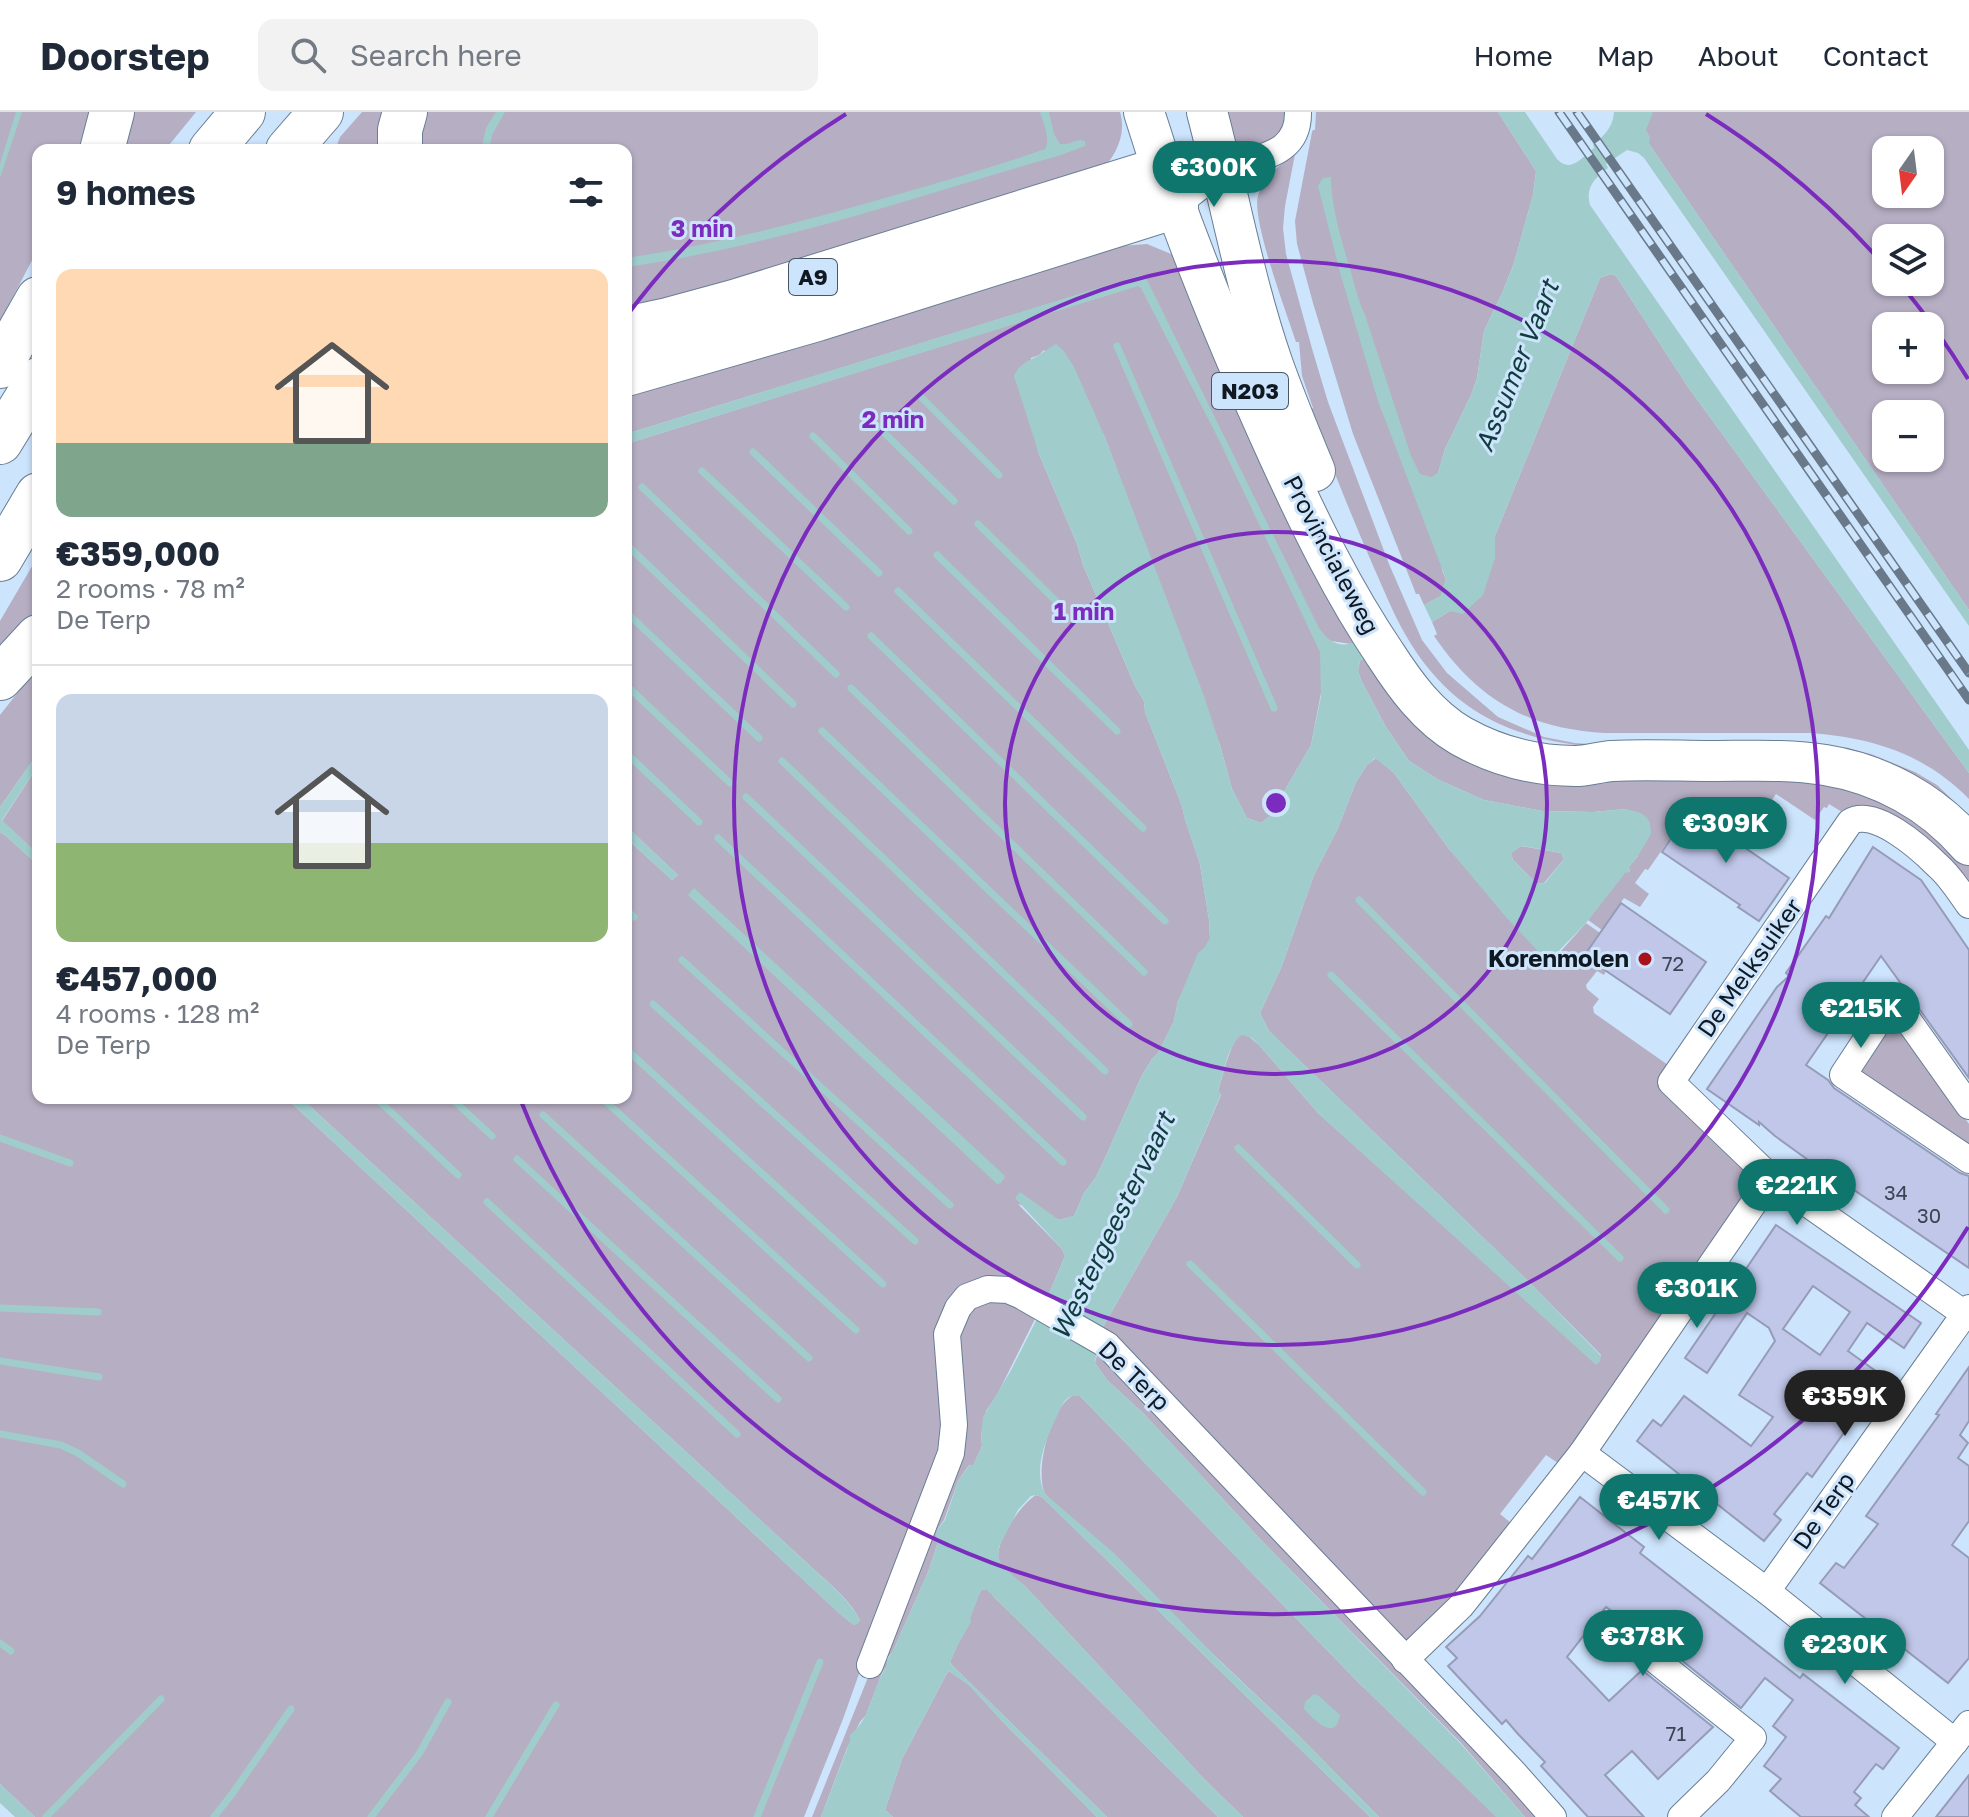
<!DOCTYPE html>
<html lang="en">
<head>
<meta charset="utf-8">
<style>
	:root { --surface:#fff; --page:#f2f2f3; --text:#1f2937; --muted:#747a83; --line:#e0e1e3; --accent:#0f766e }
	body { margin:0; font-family:"Golos Text",sans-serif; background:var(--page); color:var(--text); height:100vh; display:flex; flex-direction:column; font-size:30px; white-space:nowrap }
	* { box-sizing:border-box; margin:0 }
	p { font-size:26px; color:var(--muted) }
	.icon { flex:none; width:44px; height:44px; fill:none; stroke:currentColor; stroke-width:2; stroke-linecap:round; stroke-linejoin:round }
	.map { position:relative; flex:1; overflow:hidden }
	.drawer { position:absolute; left:32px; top:32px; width:600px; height:960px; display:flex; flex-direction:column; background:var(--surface); border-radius:16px; box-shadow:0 2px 6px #0004 }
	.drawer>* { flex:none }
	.needle { width:52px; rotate:194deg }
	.fabs { position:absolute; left:1872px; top:24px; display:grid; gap:16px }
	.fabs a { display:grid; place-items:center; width:72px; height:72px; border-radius:16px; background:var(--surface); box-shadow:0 2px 6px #0004; font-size:40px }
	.price { position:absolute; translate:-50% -68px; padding:0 18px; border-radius:28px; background:var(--accent); color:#fff; font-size:26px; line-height:52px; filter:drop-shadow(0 2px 4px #0008) }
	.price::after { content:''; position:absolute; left:50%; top:48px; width:24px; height:18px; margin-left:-12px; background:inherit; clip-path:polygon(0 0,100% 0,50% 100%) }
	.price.current { background:#222; color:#fff }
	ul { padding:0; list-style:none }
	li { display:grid; align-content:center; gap:16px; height:424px; padding:0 24px }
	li+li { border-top:2px solid var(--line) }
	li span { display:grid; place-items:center; height:248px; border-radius:16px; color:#555 }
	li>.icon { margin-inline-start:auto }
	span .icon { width:144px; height:144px; fill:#fffc; stroke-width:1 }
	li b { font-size:34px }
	h2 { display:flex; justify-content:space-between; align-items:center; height:96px; padding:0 24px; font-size:34px }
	header { display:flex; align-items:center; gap:48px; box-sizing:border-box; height:112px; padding:0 40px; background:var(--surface); border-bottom:2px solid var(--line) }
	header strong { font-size:38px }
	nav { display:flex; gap:44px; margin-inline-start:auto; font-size:28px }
	.search { width:560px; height:72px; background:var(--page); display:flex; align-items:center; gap:20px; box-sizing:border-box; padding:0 28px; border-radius:16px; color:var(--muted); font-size:30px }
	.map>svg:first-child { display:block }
	.green { fill:#b6aec3; fill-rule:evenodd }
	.water { fill:#a0cdcc; fill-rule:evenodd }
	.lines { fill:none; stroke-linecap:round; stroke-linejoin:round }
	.stream { stroke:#a0cdcc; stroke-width:7 }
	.building { fill:#c0c7e9; stroke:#969cb8; stroke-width:2; fill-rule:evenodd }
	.street-casing { stroke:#697e94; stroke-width:28 }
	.primary-casing { stroke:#697e94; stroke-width:42 }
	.highway-casing { stroke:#697e94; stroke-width:46 }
	.street { stroke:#fff; stroke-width:26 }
	.primary { stroke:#fff; stroke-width:40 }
	.highway { stroke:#fff; stroke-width:44 }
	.rail-casing { stroke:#697989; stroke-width:9 }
	.rail { stroke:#cde4fd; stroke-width:6; stroke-dasharray:18; stroke-linecap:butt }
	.ring { fill:none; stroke:#7b2cbf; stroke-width:4 }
	.poi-dot { fill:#a8121e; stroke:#cde4fd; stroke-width:3 }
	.labels { text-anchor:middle; stroke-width:6; stroke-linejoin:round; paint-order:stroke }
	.number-label { font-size:20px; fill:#3c4453 }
	.shield { fill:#cde4fd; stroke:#495663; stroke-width:2 }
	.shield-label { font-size:22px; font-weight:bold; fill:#101921 }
	.street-label { font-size:24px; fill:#101921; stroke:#cde4fd }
	.poi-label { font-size:24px; font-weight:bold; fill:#101921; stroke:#cde4fd; text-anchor:end }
	.water-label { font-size:26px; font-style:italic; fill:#103c3c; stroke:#cde4fd }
	.centre { fill:#7b2cbf; stroke:#cde4fd; stroke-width:4 }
	.ring-label { font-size:24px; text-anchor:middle; font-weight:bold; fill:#7b2cbf; stroke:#cde4fd; stroke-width:6; stroke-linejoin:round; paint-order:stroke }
</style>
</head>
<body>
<header>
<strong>Doorstep</strong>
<div class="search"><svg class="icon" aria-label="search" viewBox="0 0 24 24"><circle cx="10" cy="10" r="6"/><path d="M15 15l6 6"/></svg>Search here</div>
<nav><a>Home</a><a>Map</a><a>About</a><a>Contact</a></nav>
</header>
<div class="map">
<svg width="1969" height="1705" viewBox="0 0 1969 1705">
	<rect width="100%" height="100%" fill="#cde4fd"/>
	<g class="green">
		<path d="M0 0H90L78 38H38V137L0 209Z"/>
		<path d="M122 0H196L165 38H112Z"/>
		<path d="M362 0H395L390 38H335L340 25Z"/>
		<path d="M428 0H1120C1127 24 1115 44 1099 62L626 200V38H421L423 14Z"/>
		<path d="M1221 0H1287L1279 28C1238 42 1237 38 1221 0Z"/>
		<path d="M1316 0H1498L1536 59 1533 83 1514 151 1503 179 1484 219 1477 266 1471 283 1445 337 1438 361 1442 458 1446 467 1441 484 1424 493 1419 482H1416L1353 322 1313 191 1297 132 1295 109 1312 20 1313 18H1315Z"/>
		<path d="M1627 0H1969V498ZM1886 38H1930V82H1886ZM1886 126H1930V170H1886ZM1886 214H1930V258H1886ZM1886 302H1930V346H1886Z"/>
		<path d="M1295 42 1285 94 1283 116 1286 142 1313 240 1328 290 1389 452 1422 528 1447 561 1498 605 1544 625 1575 631 1619 634 1826 633 1851 637 1871 642 1915 660 1937 673 1965 700 1969 704V709L1941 684 1608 636C1518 630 1452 604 1405 522 1393 501 1384 478 1374 456 1351 403 1330 350 1310 297L1313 296 1302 264 1299 230H1296C1287 202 1251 107 1258 84 1263 65 1280 53 1295 42Z"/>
		<path d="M1147 132 1171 142 1183 156 1359 528 1351 532 1331 529 1311 633 1270 704 1261 711 1247 706 1232 677 1220 633 1104 323 1044 238 1039 243 1031 246 1035 327 1039 342 1077 432 1083 453 1135 574 1144 589 1145 600 1182 694 1185 707 1200 752 1209 808 1210 827 1178 889 1174 909 1158 941 1152 947 1142 963 1105 1046 1096 1065 1084 1081 1074 1104 1059 1108 1050 1103 1018 1092 1062 1137 1065 1144 1046 1189 963 1183 949 1308 843 1607 804 1705H35L0 1672V720L6 724 38 753V986H286L839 1501 854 1513 860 1508C849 1486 825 1468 807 1451L301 986H626V726L672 768 678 763 626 714V332L1126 177 1123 169 626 322V272L904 200 987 177 1121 134ZM694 777 1004 1064 1003 1068Z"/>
		<path d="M1611 162 1616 164 1688 275 1969 661V687C1925 642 1873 626 1811 621H1605C1528 617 1477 587 1434 524L1437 522 1432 510 1450 499 1495 446V424L1600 166Z"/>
		<path d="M38 444V508L0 549V509Z"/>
		<path d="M1368 544 1452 632 1749 661 1876 680 1969 751V779L1862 695 1851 694 1842 700 1829 692 1827 696 1824 695 1815 708 1776 682 1766 697 1752 687H1749L1740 701 1741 704 1733 717 1694 692 1648 758 1645 757 1635 771 1649 782 1640 795 1624 786 1602 818 1588 808 1626 759 1629 760 1630 758 1628 756 1638 744 1626 697 1593 700 1542 699 1484 688 1439 668 1409 649 1386 615 1361 568 1358 559 1360 549Z"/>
		<path d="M38 555V641L0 695V603Z"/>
		<path d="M1376 646 1394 661 1449 737 1548 849 1561 839 1586 811 1600 821 1584 844 1606 859 1604 863 1597 859 1586 873 1587 877 1599 887 1593 895 1594 901 1668 953 1756 1065 1561 1353 1546 1343 1500 1402 1516 1415 1413 1531 1397 1532 1099 1222 1177 1085 1221 983 1218 979C1222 968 1231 926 1241 923 1247 921 1253 928 1258 932L1318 1001 1597 1252 1601 1243 1523 1164 1269 919 1260 901 1281 856 1314 763 1338 716 1356 670 1367 653Z"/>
		<path d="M38 654V742L2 709Z"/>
		<path d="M1521 734 1561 741 1564 747 1544 771 1537 772 1513 748 1511 741Z"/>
		<path d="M1891 911H1898L1969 1012V1037L1861 961V957Z"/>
		<path d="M986 1183 1039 1199 997 1283 986 1299 981 1323 982 1334 973 1354 969 1353 958 1369 944 1408 937 1418V1433L928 1460 892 1541 887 1546V1554L882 1561 866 1603 860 1610 847 1636 821 1705H812L938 1391 956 1215Z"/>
		<path d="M1098 1239 1547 1705H1525L1461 1631 1260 1427 1143 1301 1107 1268 1095 1251Z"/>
		<path d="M1074 1283 1080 1284 1356 1568 1497 1705H1379L1298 1623 1045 1382C1034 1359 1051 1293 1074 1283Z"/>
		<path d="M1036 1383 1042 1385 1370 1705H1243L1205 1668 1024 1473C1016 1467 1003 1459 999 1450 993 1431 1021 1392 1036 1383Z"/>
		<path d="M987 1477 990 1478 993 1484 1218 1705H1107L952 1553 950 1550 981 1478Z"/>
		<path d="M949 1559 969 1573 1005 1612 1097 1705H893L885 1698 902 1647 946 1563Z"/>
	</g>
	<g class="water">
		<path d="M16 0H22L0 66V52Z"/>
		<path d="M496 0H505L492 23 489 38H481L486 16Z"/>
		<path d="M1040 0H1049L1054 22 1060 32C1069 34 1076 26 1085 29V34L1061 43C916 84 776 134 626 155V146C719 132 809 108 899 82 948 68 997 54 1045 37 1051 26 1043 11 1040 0Z"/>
		<path d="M1498 0H1525L1557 47C1571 62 1582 45 1594 36L1593 33C1604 23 1613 16 1614 0H1653L1646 18 1650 25 1649 32 1969 498V514L1644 46 1638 41 1627 38 1606 52 1608 56C1595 66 1585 75 1590 93L1969 638V661L1688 275 1616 164 1611 162 1600 166 1495 424V446L1483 483 1463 502 1450 499 1432 510 1424 493 1441 484 1446 467 1378 289 1341 164 1318 74 1323 66 1331 65C1331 94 1342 131 1351 160 1355 174 1358 189 1365 203L1411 344 1420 362 1431 365 1438 361 1445 337 1471 283 1477 266 1484 219 1503 179 1514 151 1533 83 1536 59Z"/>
		<path d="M1141 163 1145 164 1149 172 1319 516C1330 532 1342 537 1359 528L1368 544 1360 549 1358 559 1361 568 1386 615 1409 649 1439 668 1484 688 1542 699 1593 700 1626 697 1641 701 1647 706 1650 711 1651 722 1638 744 1628 756 1630 758 1628 761 1626 760 1586 811 1548 850 1505 804 1449 737 1394 661 1375 646 1367 653 1356 670 1338 716 1314 763 1281 856 1260 901 1269 919 1523 1164 1601 1244 1600 1250 1595 1252 1318 1001 1258 932 1252 926 1242 923C1227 933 1224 962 1218 978L1221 982 1177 1085 1099 1222 1095 1251 1107 1268 1143 1301 1260 1427 1461 1632 1525 1705H1496L1356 1568 1080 1284C1075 1284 1073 1283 1068 1286 1063 1290 1060 1297 1058 1302 1047 1325 1032 1357 1045 1382L1115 1442 1223 1552 1298 1623 1379 1705H1370L1042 1385 1036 1383 1031 1384 1018 1398 999 1435 998 1445 1003 1455 1024 1473 1205 1668 1243 1705H1218L986 1477 981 1478 970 1507 971 1510 956 1536 950 1551 1107 1705H1097L1005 1612 969 1573 949 1559 946 1563 902 1647 885 1698 893 1705H821L850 1629V1623C872 1606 872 1575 887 1554L886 1549 892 1541 928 1460 937 1433 936 1422 937 1418 945 1408 958 1369 970 1352 973 1354 982 1334 981 1323 983 1305 1010 1260 1046 1189 1065 1144 1062 1137 1015 1086 1020 1080 1059 1108 1074 1104 1084 1081 1096 1065 1105 1046 1142 963 1152 947 1158 941 1174 909 1178 889 1198 841 1204 836 1210 826 1209 808 1200 752 1185 707 1182 694 1145 600 1144 589 1135 574 1083 453 1077 432 1039 342 1014 264C1019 252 1028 249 1039 243 1045 239 1050 235 1056 232L1063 238 1074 255 1104 323 1204 584 1220 633 1232 677 1247 706 1261 711 1270 704 1311 633 1321 584 1320 540 1218 326 1141 176 1138 174 626 332V322ZM1522 734 1561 741 1564 747 1545 771 1537 772 1513 748 1511 741Z"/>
		<path d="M38 641V654L2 708 38 742V753L6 724 0 720V695Z"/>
		<path d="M626 714 678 763 672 768 626 726Z"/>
		<path d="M694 776 1005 1064 1001 1071 997 1072 688 783Z"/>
		<path d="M286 986H301L807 1451C825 1468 848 1486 860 1508L858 1512 854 1513 839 1501Z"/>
		<path d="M1314 1582 1319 1584 1340 1603C1335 1631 1314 1607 1304 1597L1305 1590Z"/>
		<path d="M0 1672 35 1705H15L0 1691Z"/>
	</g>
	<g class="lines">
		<g class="stream">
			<path d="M1117 234 1274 596"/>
			<path d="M922 286 999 363"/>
			<path d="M867 304 954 389"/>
			<path d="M813 324 909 419"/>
			<path d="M753 340 879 461"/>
			<path d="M702 359 846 495"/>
			<path d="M642 375 836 562"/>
			<path d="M978 412 1057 490"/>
			<path d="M626 432 793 592"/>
			<path d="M937 443 1117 619"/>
			<path d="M898 479 1143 716"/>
			<path d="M626 500 759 626"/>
			<path d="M871 524 1165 809"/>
			<path d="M626 573 730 671"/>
			<path d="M851 576 1144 860"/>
			<path d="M822 619 1129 912"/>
			<path d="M626 641 699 710"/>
			<path d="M782 649 1105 959"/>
			<path d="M746 685 1083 1005"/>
			<path d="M718 726 1063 1050"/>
			<path d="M1359 788 1666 1098"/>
			<path d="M626 798 634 805"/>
			<path d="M682 848 950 1093"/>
			<path d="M1331 863 1620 1146"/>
			<path d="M626 869 627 870"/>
			<path d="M653 892 915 1129"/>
			<path d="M626 937 883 1172"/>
			<path d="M376 986 458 1063"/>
			<path d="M451 986 492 1024"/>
			<path d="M602 986 856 1218"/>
			<path d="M543 1003 809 1246"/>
			<path d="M0 1026 70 1051"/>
			<path d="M1238 1036 1357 1153"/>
			<path d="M517 1047 778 1287"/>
			<path d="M487 1090 737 1322"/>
			<path d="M1190 1152 1423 1380"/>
			<path d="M0 1196 98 1200"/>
			<path d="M0 1249 99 1265"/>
			<path d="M0 1322 61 1333 78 1341 123 1372"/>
			<path d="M0 1531 11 1539"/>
			<path d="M46 1705 161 1587"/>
			<path d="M214 1705 232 1682 291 1597"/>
			<path d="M371 1705 419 1642 448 1590"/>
			<path d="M489 1705 556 1593"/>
			<path d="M757 1705 820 1550"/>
		</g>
	</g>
	<g class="building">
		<path d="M1690 698 1789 766 1759 809 1738 795 1740 793 1662 740Z"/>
		<path d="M1873 735 1921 768 1969 838V966L1881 844 1806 953 1828 968 1834 976 1960 1061 1969 1064V1156L1823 1057 1822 1058 1775 1024 1759 1010V1013L1707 977 1777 875 1789 864 1786 861 1826 804 1829 806Z"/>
		<path d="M1621 791 1706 850 1670 902 1584 844Z"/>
		<path d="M1776 1113 1921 1211 1904 1236 1867 1211 1848 1239 1884 1265 1812 1365 1807 1361 1774 1402 1781 1408 1764 1429 1637 1329 1653 1308 1661 1314 1684 1284 1751 1334 1773 1305 1739 1283 1775 1229 1769 1216 1747 1201 1707 1261 1685 1246ZM1813 1174 1850 1200 1820 1243 1783 1217Z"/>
		<path d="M1969 1255V1309L1960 1323 1968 1331 1958 1346 1969 1354V1409L1952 1433 1969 1446V1546L1948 1571 1820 1471 1836 1451 1844 1456 1878 1412 1866 1404 1939 1303 1936 1302Z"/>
		<path d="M1580 1385 1644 1435 1640 1441 1800 1566 1803 1562 1899 1636 1883 1657 1876 1652 1854 1680 1861 1686 1855 1693 1869 1705H1801L1770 1679 1781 1667 1764 1654 1786 1625 1773 1614 1793 1588 1765 1566 1741 1596 1649 1522 1638 1519 1606 1495 1567 1545 1609 1589 1642 1558 1713 1615 1658 1667 1632 1639 1605 1663 1644 1705H1588L1541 1654 1545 1650 1518 1622 1506 1608 1502 1612 1448 1554 1457 1546 1446 1535 1480 1504 1528 1444 1532 1447Z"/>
		<path d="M1969 1663V1705H1936Z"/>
	</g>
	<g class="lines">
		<g class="street-casing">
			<g id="street">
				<path d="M1176 94C1190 83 1205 69 1221 60 1250 44 1299 48 1298 0"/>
				<path d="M1969 793C1959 779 1950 764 1937 753 1920 736 1874 695 1850 710L1671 970 1771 1066 1969 1205"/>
				<path d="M1969 994 1893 887 1843 963 1969 1048"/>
				<path d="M1582 1341 1767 1479 1955 1630"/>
				<path d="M1767 1479 1969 1196"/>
				<path d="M1639 1535 1753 1626 1718 1669 1681 1705"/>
				<path d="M1405 1548 1461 1494 1582 1341 1771 1066"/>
				<path d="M870 1553 951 1341 954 1313 947 1222 958 1196 967 1185 988 1177 1008 1178 1020 1183 1107 1233 1515 1662 1553 1705"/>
				<path d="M1895 1705 1969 1612"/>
			</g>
		</g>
		<g class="primary-casing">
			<g id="primary">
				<path d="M1144 0C1180 117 1228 232 1279 344 1310 412 1343 480 1385 542 1405 573 1428 605 1461 624 1495 643 1535 654 1575 654 1587 654 1599 650 1612 649 1645 647 1679 649 1712 649 1749 649 1788 647 1825 653 1881 662 1932 690 1969 733"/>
				<path d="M1207 0C1229 83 1244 169 1272 250 1285 287 1300 323 1315 359"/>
			</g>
		</g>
		<g class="highway-casing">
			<g id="highway">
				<path d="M102 38 112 0"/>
				<path d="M211 38 243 0"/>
				<path d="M288 38 321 0"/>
				<path d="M400 38V18L405 0"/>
				<path d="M626 217 668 208 734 190 1162 57"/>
				<path d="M0 254 38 187"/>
				<path d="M626 262 817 207 1176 94"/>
				<path d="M0 330 38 268"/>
				<path d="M0 447 38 383"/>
				<path d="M0 566 38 525"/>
			</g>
		</g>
		<use href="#street" class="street"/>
		<use href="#primary" class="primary"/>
		<use href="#highway" class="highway"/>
		<g class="rail-casing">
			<g id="rail">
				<path d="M1559 0 1969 588"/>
				<path d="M1577 0 1969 561"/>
			</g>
		</g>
		<use href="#rail" class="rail"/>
	</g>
	<g class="ring">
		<circle cx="1276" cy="691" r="271"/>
		<circle cx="1276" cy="691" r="542"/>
		<path d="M1968 1115A812 812 0 0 1 521 989M628 202A812 812 0 0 1 846 2M1706 2A812 812 0 0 1 1884 153M1903 175A812 812 0 0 1 1968 267"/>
	</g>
	<circle class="poi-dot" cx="1645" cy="847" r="8"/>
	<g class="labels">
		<g class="number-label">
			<text x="1673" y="859">72</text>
			<text x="1896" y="1088">34</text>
			<text x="1929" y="1111">30</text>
			<text x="1676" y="1629">71</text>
		</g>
		<g class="shield">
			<rect x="789" y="147" width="48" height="36" rx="6"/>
			<rect x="1212" y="261" width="76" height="36" rx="6"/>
		</g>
		<g class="shield-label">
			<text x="813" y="173">A9</text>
			<text x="1250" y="287">N203</text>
		</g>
		<g class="street-label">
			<text transform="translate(1331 443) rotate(62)" y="8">Provincialeweg</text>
			<text transform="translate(1750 856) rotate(-55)" y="8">De Melksuiker</text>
			<text transform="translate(1134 1264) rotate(44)" y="8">De Terp</text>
			<text transform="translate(1824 1399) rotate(-55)" y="8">De Terp</text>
		</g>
		<g class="poi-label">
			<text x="1629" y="855">Korenmolen</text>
		</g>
		<g class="water-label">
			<text transform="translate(1517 254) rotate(-68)" y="9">Assumer Vaart</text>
			<text transform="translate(1113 1114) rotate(-64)" y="9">Westergeestervaart</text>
		</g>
	</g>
	<circle cx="1276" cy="691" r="12" class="centre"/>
	<g class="ring-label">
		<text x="702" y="125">3 min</text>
		<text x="893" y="316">2 min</text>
		<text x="1084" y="508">1 min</text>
	</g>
</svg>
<div class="fabs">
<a><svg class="needle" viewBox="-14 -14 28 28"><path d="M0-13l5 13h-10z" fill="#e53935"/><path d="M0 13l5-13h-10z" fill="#747a83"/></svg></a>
<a><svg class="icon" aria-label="layers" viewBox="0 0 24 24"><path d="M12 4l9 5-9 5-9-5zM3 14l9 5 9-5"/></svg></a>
<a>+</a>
<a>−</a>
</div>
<b class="price" style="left:1214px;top:97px">€300K</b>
<b class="price" style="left:1726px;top:753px">€309K</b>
<b class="price" style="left:1861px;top:938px">€215K</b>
<b class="price" style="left:1797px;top:1115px">€221K</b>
<b class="price" style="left:1697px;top:1218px">€301K</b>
<b class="price current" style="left:1845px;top:1326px">€359K</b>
<b class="price" style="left:1659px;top:1430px">€457K</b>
<b class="price" style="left:1643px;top:1566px">€378K</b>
<b class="price" style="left:1845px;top:1574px">€230K</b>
<section class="drawer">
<h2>9 homes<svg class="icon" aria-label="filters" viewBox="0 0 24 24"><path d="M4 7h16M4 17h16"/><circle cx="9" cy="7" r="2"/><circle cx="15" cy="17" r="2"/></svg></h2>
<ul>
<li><span style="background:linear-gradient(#ffd9b3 70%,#7fa58c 0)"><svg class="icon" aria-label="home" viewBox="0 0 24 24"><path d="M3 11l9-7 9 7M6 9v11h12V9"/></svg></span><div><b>€359,000</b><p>2 rooms · 78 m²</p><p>De Terp</p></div></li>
<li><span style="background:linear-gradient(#c9d6e8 60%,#8fb573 0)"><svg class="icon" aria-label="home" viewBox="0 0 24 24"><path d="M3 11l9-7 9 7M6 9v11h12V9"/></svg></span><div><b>€457,000</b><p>4 rooms · 128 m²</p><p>De Terp</p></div></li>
</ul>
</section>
</div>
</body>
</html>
